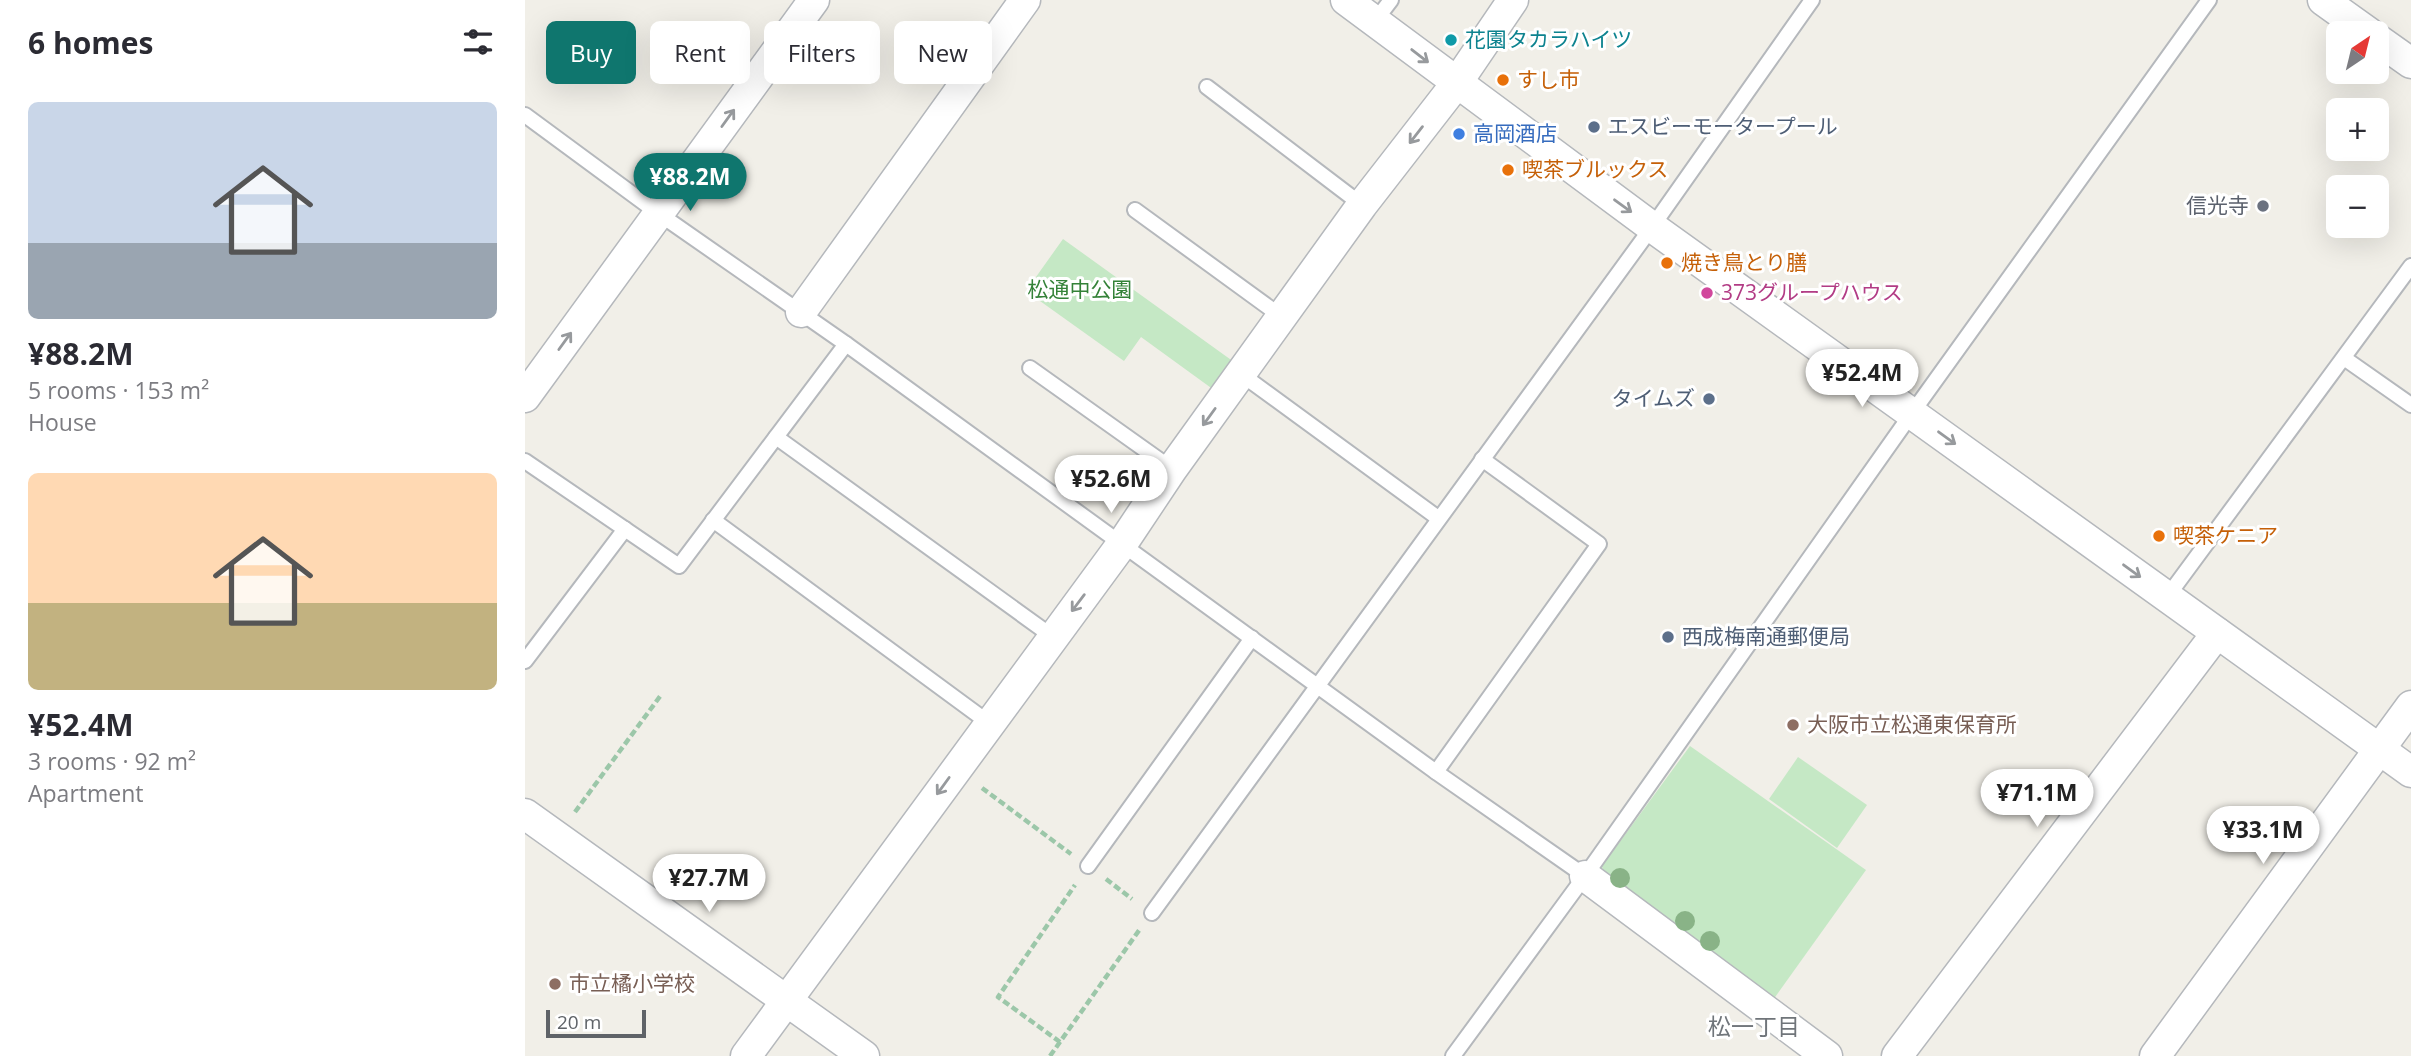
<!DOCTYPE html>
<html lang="en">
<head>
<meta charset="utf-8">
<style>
	:root { --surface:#fff; --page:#f7f7f7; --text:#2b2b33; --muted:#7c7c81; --accent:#0f766e }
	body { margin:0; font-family:"Open Sans","Noto Sans JP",sans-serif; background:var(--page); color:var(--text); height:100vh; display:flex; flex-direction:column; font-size:26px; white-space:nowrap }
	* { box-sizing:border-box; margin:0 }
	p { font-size:23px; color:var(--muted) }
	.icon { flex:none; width:38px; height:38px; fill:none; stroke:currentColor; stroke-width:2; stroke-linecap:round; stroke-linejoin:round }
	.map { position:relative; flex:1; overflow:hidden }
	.panel { display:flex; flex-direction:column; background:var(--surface); width:525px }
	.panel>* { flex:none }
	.guide { position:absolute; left:21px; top:21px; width:665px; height:63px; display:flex; gap:14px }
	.needle { width:46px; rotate:35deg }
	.tools { position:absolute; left:1801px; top:21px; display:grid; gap:14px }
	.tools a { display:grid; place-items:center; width:63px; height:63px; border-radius:10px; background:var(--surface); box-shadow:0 7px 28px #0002; font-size:35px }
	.scale { position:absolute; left:21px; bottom:18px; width:100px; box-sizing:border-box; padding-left:7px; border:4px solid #5f6368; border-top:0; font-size:19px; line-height:24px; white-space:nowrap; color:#5f6368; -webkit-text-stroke:5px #fff; paint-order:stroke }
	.price { position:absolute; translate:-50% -60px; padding:0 16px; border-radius:24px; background:#fff; color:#222; font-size:23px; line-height:46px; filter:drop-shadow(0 2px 4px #0008) }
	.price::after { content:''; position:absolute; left:50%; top:42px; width:21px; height:16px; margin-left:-10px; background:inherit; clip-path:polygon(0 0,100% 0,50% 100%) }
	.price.on { background:var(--accent); color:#fff }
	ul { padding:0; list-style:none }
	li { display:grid; align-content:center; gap:14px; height:371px; padding:0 28px }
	li span { display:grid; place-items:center; height:217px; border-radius:10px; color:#555 }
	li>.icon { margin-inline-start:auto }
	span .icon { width:126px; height:126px; fill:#fffc; stroke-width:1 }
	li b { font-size:30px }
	h2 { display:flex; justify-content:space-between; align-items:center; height:84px; padding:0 28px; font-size:30px }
	.pill { padding:0 24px; border-radius:10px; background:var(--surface); box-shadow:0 7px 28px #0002; font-size:24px; line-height:63px }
	.pill.on { background:var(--accent); color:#fff }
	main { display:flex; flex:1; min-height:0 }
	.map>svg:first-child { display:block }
	.green { fill:#c5e8c5 }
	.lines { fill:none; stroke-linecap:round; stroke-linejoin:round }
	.lane-casing { stroke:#b5b8bc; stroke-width:18 }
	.street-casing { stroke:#b5b8bc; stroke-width:33 }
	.path { stroke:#9cc7a9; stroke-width:4.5; stroke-dasharray:7 3.5; stroke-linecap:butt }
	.lane { stroke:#fff; stroke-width:14 }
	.street { stroke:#fff; stroke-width:30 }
	.tree { fill:#89b387 }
	.oneway { stroke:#979a9d }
	.culture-dot { fill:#0f9aa8; stroke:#fff; stroke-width:2.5 }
	.food-dot { fill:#e8710a; stroke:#fff; stroke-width:2.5 }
	.service-dot { fill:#5c6f8a; stroke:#fff; stroke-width:2.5 }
	.shop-dot { fill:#3f7fe0; stroke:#fff; stroke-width:2.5 }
	.worship-dot { fill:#6b7280; stroke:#fff; stroke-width:2.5 }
	.hotel-dot { fill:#d1479c; stroke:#fff; stroke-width:2.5 }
	.education-dot { fill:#8d6e63; stroke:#fff; stroke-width:2.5 }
	.labels { text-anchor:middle; stroke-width:6; stroke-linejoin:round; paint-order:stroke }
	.culture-label { font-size:21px; fill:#0d838f; stroke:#fff; text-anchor:start }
	.food-label { font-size:21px; fill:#c56008; stroke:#fff; text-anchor:start }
	.service-label { font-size:21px; fill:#4e5e75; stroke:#fff; text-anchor:start }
	.shop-label { font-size:21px; fill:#366cbe; stroke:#fff; text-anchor:start }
	.worship-label { font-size:21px; fill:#5b616d; stroke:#fff; text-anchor:end }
	.park-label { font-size:21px; fill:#348238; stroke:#fff }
	.hotel-label { font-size:21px; fill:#b23c85; stroke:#fff; text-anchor:start }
	.education-label { font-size:21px; fill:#785e54; stroke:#fff; text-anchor:start }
	.neighbourhood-label { font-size:23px; fill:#70757a; stroke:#fff }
</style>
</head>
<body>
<main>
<section class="panel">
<h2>6 homes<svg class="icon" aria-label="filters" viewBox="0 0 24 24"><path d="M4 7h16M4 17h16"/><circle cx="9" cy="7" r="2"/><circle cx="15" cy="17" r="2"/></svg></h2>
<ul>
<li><span style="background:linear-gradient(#c9d6e8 65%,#9aa5b1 0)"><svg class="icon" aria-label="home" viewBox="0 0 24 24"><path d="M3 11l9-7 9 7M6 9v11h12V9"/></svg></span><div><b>¥88.2M</b><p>5 rooms · 153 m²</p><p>House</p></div></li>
<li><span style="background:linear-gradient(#ffd9b3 60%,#c2b280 0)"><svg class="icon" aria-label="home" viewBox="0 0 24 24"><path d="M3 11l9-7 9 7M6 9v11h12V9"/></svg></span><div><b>¥52.4M</b><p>3 rooms · 92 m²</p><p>Apartment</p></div></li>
</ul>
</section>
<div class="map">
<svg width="1886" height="1056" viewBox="0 0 1886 1056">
	<rect width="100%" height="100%" fill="#f1efe8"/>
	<g class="green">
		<path d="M538 239 709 362 689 390 616 337 599 361 501 291Z"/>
		<path d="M1165 746 1341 870 1248 1000 1079 880 1077 866Z"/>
		<path d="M1273 757 1342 805 1312 848 1244 799Z"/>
	</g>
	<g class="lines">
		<g class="lane-casing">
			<g id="lane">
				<path d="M850 21 866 0"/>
				<path d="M682 87 837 205"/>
				<path d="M0 115 133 213 321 344 911 772 1060 876"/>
				<path d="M610 210 757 317"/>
				<path d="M1819 358 1886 405"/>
				<path d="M505 368 647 469"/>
				<path d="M716 374 913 518"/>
				<path d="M251 437 528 637"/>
				<path d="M0 461 154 566 321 344"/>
				<path d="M188 520 464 723"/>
				<path d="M1642 597 1886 266"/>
				<path d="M0 661 100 529"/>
				<path d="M911 772 1074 544 957 459"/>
				<path d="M563 866 727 638"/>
				<path d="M627 913 1127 227 1287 0"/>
				<path d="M928 1056 1060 876 1387 413 1684 0"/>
			</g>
		</g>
		<g class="street-casing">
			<g id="street">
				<path d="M821 0 1127 227 1886 772"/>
				<path d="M1798 0 1844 33"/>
				<path d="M1852 39 1886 63"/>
				<path d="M276 312 500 0"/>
				<path d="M0 397 289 0"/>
				<path d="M0 814 339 1056"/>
				<path d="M1060 876 1302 1056"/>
				<path d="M221 1056 597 544 647 469 837 205 931 84 988 0"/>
				<path d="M1372 1056 1692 633"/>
				<path d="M1630 1056 1886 706"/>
			</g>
		</g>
		<g class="path">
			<path d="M457 788 546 854"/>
			<path d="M50 812 136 695"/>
			<path d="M581 879 607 899"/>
			<path d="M535 1042 473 997 550 885"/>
			<path d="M525 1056 615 929"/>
		</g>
		<use href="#lane" class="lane"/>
		<use href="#street" class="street"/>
	</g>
	<g class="tree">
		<circle cx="1095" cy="878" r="10"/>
		<circle cx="1160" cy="921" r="10"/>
		<circle cx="1185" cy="941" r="10"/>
	</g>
	<defs><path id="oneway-shaft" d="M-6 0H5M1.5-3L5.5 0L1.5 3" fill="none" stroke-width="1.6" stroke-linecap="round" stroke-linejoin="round" transform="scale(1.75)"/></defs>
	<g class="oneway">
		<use href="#oneway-shaft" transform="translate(895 56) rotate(38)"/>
		<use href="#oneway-shaft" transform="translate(203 118) rotate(-54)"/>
		<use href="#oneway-shaft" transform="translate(891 135) rotate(128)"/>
		<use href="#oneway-shaft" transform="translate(1098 206) rotate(36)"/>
		<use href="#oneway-shaft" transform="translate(40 341) rotate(-54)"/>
		<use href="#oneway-shaft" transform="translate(684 417) rotate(126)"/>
		<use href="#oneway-shaft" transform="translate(1422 438) rotate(36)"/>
		<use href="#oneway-shaft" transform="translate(1607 571) rotate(36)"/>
		<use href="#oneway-shaft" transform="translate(553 603) rotate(127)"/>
		<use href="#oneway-shaft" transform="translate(418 786) rotate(126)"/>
	</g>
	<circle class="culture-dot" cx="926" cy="40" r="7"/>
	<g class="food-dot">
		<circle cx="978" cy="80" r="7"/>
		<circle cx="983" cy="170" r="7"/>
		<circle cx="1142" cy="263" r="7"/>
		<circle cx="1634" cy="536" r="7"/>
	</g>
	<g class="service-dot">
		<circle cx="1069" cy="127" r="7"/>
		<circle cx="1184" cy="399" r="7"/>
		<circle cx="1143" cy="637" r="7"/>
	</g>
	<circle class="shop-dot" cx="934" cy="134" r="7"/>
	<circle class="worship-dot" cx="1738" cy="206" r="7"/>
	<circle class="hotel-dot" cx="1182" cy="293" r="7"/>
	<g class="education-dot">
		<circle cx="1268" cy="725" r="7"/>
		<circle cx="30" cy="984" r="7"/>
	</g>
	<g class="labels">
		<g class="culture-label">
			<text x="940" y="47">花園タカラハイツ</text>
		</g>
		<g class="food-label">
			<text x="992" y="87">すし市</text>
			<text x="997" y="177">喫茶ブルックス</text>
			<text x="1156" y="270">焼き鳥とり膳</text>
			<text x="1648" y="543">喫茶ケニア</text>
		</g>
		<g class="service-label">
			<text x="1083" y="134">エスビーモータープール</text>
			<text x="1170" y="406" text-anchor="end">タイムズ</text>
			<text x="1157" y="644">西成梅南通郵便局</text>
		</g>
		<g class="shop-label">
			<text x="948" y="141">高岡酒店</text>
		</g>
		<g class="worship-label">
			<text x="1724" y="213">信光寺</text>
		</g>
		<g class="park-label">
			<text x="555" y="297">松通中公園</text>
		</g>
		<g class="hotel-label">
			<text x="1196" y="300">373グループハウス</text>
		</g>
		<g class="education-label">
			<text x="1282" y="732">大阪市立松通東保育所</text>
			<text x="44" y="991">市立橘小学校</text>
		</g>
		<g class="neighbourhood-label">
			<text x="1229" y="1035">松一丁目</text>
		</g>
	</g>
</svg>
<div class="tools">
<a><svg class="needle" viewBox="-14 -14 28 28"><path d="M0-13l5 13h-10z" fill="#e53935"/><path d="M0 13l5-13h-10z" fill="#7c7c81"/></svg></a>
<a>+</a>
<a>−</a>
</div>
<div class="scale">20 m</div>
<b class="price on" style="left:165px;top:213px">¥88.2M</b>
<b class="price" style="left:1337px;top:409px">¥52.4M</b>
<b class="price" style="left:586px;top:515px">¥52.6M</b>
<b class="price" style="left:1512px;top:829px">¥71.1M</b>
<b class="price" style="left:1738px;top:866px">¥33.1M</b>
<b class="price" style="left:184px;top:914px">¥27.7M</b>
<div class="guide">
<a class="pill on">Buy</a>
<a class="pill">Rent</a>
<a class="pill">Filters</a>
<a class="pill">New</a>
</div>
</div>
</main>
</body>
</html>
